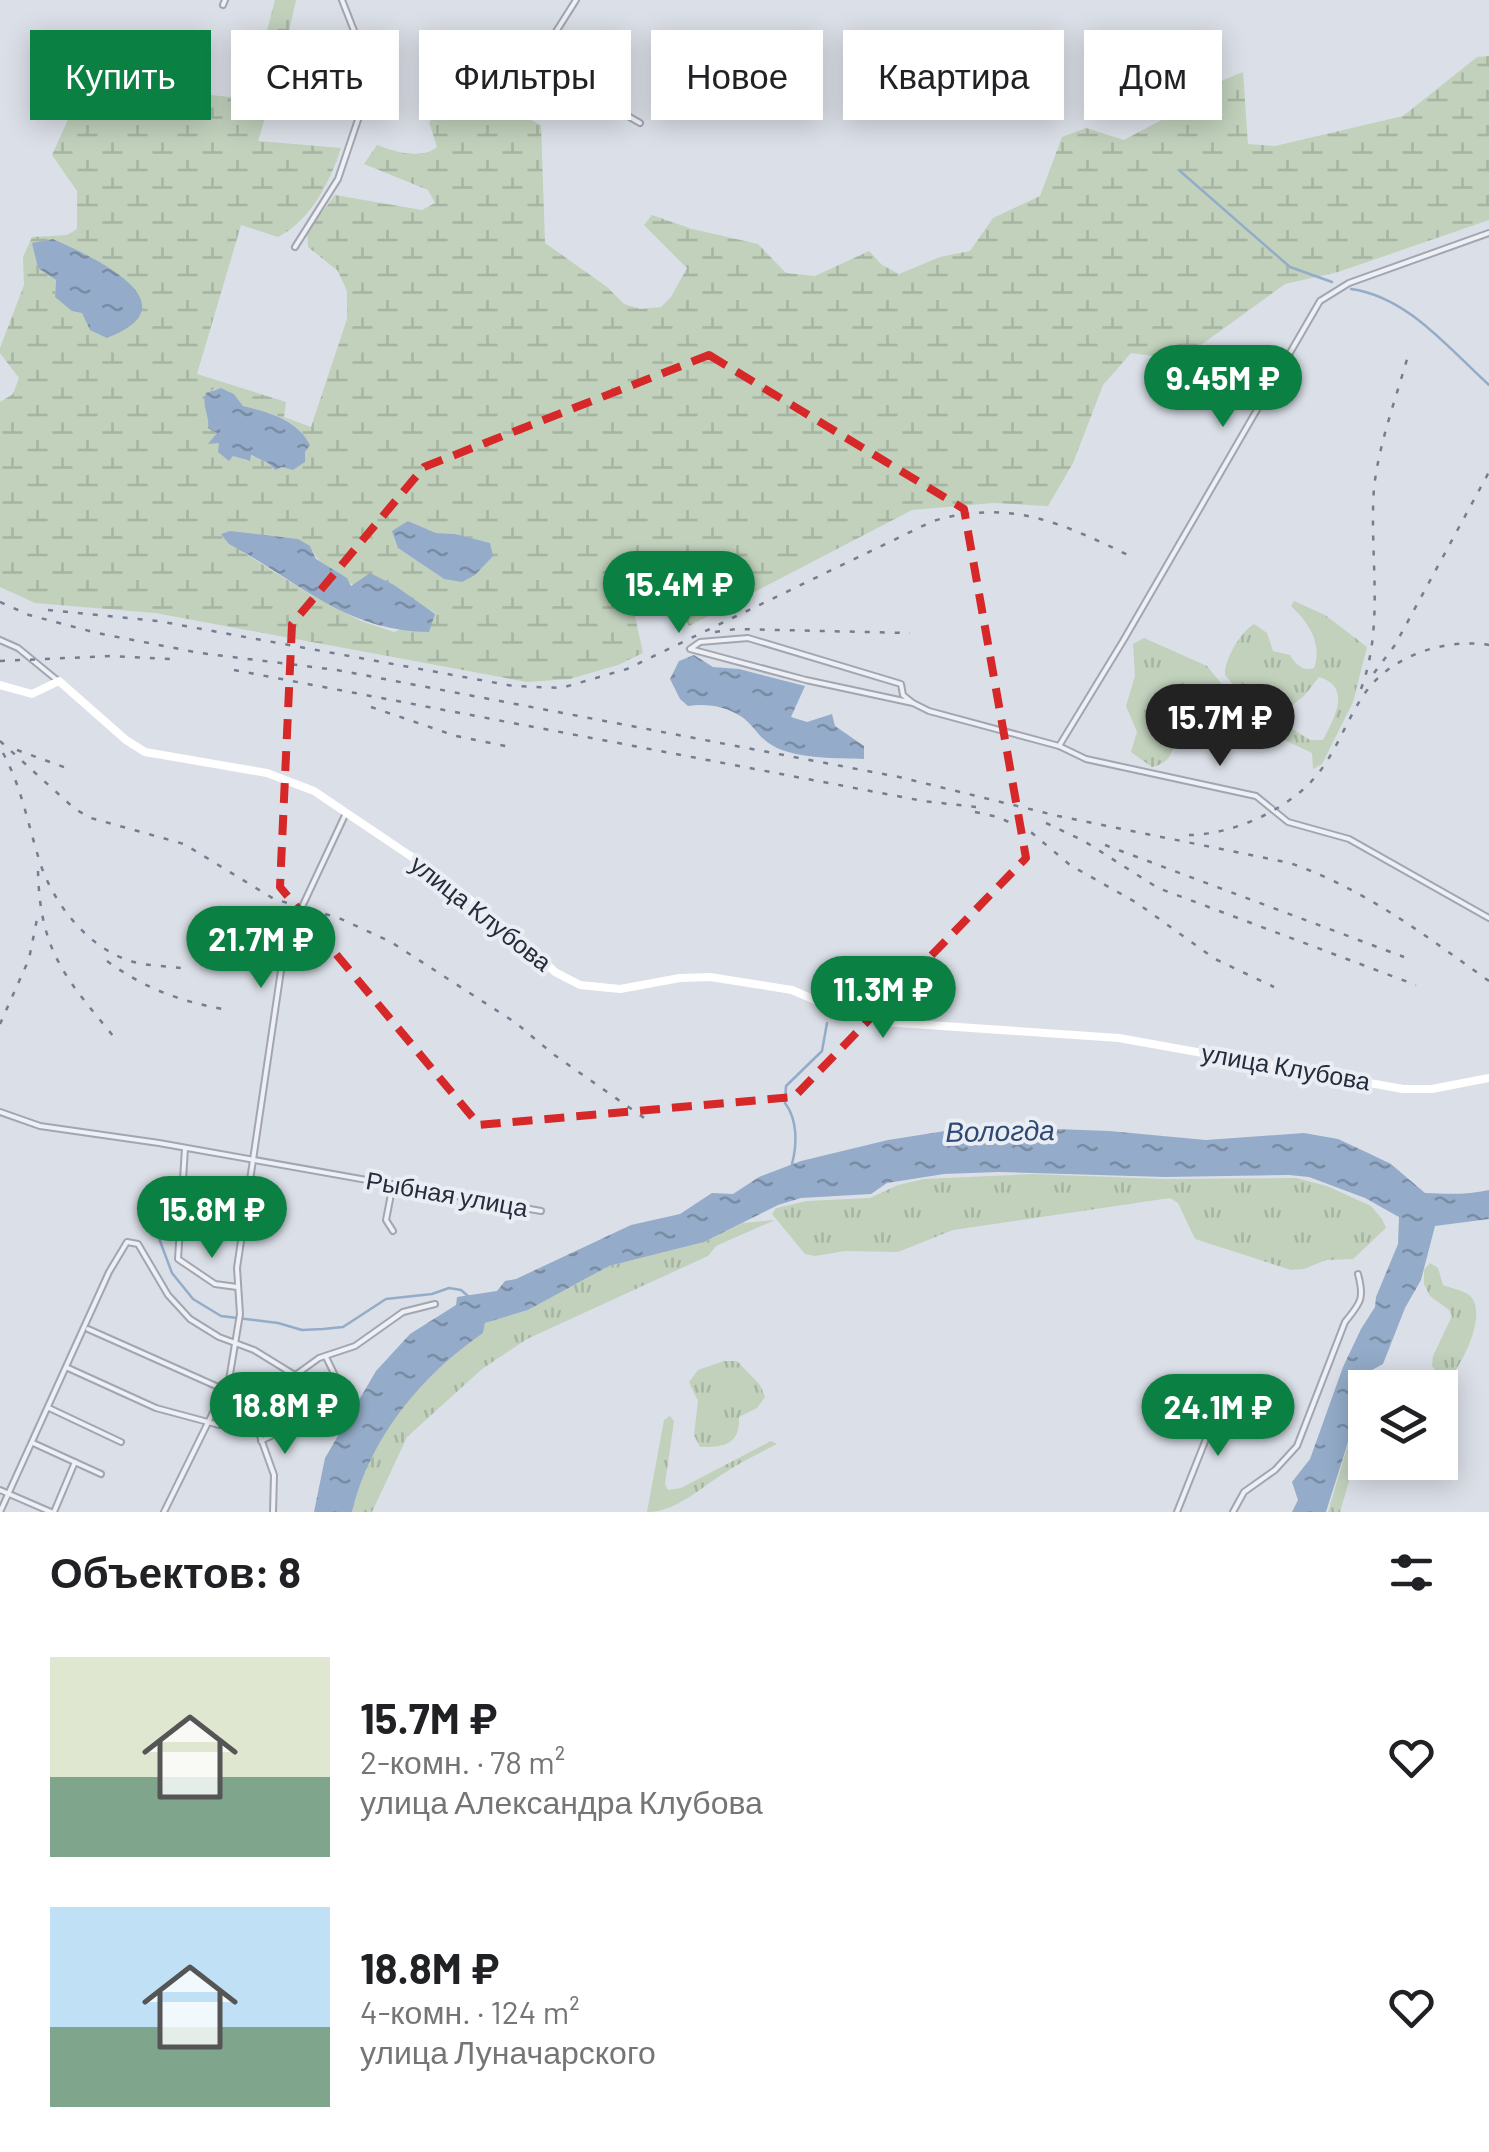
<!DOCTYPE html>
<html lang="ru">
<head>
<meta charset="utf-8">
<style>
	:root { --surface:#fff; --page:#f2f2f2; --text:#202124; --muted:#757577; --accent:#0b8043 }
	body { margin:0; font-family:Barlow,sans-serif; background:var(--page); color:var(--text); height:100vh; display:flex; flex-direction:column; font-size:38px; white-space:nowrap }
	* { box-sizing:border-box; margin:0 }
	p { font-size:32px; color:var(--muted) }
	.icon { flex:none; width:55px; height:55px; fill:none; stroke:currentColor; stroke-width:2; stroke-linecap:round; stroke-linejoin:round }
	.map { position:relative; height:1512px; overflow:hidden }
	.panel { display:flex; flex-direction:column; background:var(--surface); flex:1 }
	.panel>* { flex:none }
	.hud { position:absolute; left:30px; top:30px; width:1430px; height:90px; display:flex; gap:20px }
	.buttons { position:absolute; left:1348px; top:1370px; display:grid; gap:20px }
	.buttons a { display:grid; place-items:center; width:110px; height:110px; border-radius:0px; background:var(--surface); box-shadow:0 5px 25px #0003; font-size:50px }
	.price { position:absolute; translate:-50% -85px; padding:0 22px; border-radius:35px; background:var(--accent); color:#fff; font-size:32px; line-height:65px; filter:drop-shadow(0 2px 5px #0008) }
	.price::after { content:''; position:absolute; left:50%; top:60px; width:30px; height:22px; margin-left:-15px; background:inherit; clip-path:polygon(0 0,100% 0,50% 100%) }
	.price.on { background:#222; color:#fff }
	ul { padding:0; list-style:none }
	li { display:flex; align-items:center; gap:30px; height:250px; padding:0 50px }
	li span { display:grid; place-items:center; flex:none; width:280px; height:200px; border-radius:0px; color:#555 }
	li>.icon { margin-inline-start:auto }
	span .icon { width:120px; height:120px; fill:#fffc; stroke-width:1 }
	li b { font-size:42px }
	h2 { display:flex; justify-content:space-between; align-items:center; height:120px; padding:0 50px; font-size:42px }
	.pill { padding:0 35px; border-radius:0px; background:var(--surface); box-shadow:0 5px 25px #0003; font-size:35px; line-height:90px }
	.pill.on { background:var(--accent); color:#fff }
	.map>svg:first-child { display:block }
	.grass { fill:url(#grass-tufts) }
	.wetland { fill:url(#wetland-marsh); fill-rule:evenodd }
	.water { fill:url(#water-ripples) }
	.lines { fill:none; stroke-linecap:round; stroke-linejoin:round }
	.stream { stroke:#94acc9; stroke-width:2.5 }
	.street-casing { stroke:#a1a6b1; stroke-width:8 }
	.street { stroke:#eef0f5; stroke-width:4 }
	.secondary { stroke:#fff; stroke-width:8 }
	.rail { stroke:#747e91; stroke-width:2.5; stroke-dasharray:5 10; stroke-linecap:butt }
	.marked { fill:none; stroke:#d62828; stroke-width:8; stroke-dasharray:20 12; stroke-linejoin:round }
	.labels { text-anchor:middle; stroke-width:8; stroke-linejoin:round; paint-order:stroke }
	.street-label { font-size:25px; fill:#252d3d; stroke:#eaeef4 }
	.water-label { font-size:28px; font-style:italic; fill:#2d4a73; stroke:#eaeef4 }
</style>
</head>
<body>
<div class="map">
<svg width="1489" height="1512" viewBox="0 0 1489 1512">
	<defs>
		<pattern id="grass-tufts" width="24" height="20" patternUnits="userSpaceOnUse" patternTransform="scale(2.5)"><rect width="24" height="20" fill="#c1d1bc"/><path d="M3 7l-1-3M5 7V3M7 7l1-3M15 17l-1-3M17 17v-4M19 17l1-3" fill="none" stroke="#a6b4a2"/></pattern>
		<pattern id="wetland-marsh" width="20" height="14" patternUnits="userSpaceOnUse" patternTransform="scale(2.5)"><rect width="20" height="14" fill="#c1d1bc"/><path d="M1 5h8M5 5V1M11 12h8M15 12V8" fill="none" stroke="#a6b4a2"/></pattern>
		<pattern id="water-ripples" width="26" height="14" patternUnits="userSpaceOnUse" patternTransform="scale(2.5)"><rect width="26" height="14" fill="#94acc9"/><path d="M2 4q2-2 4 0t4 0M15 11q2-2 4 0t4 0" fill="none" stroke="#798ca4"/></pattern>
	</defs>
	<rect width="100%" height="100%" fill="#dbdfe7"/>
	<g class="grass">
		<path d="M1294 601 1325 615 1367 647 1353 702 1322 764 1313 769 1312 753 1274 735 1257 737C1239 720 1203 712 1180 726 1170 745 1178 761 1152 767L1131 752 1137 732 1126 706 1135 676 1133 644 1144 638 1207 666 1237 703 1281 722 1310 740H1323C1335 717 1352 687 1319 677L1304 696 1282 713 1242 696 1225 675C1224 659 1241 632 1254 624L1267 633 1273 651 1290 655C1295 664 1303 672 1314 668 1323 643 1308 622 1291 606Z"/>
		<path d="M1032 1174 1164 1179 1296 1178 1327 1186 1371 1206 1382 1219 1386 1228 1353 1259 1326 1260 1304 1269 1291 1270 1195 1239 1178 1203 1170 1198 953 1230 898 1252 845 1251 815 1256 805 1254 772 1214 776 1208 807 1201 870 1198 898 1185 924 1179Z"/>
		<path d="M775 1220 716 1246 708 1256 527 1339 482 1369 407 1437 372 1512H352C369 1437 421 1376 483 1333L485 1323 528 1310 609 1266 704 1242 743 1223Z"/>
		<path d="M1430 1263 1438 1268 1443 1285C1452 1289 1466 1290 1472 1298 1486 1318 1462 1364 1449 1379H1442L1432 1366 1433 1356 1452 1316 1449 1310 1430 1296 1424 1284V1270Z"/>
		<path d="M724 1361H737L760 1385 765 1397 757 1408 739 1417C740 1445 724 1447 700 1447L694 1435 698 1401 689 1382 698 1370Z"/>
		<path d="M670 1416 674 1421 665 1484 668 1490 681 1488 771 1441 777 1444C760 1453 742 1461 726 1472 701 1487 677 1512 647 1512L664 1420Z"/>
		<path d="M1353 1427H1358L1361 1432V1466L1350 1478 1340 1512H1328Z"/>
	</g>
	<path class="wetland" d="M275 0H296L281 66 258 141 341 148C330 182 311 220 278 237L241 225 197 374 286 402 284 417 311 427 347 319V291L338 271 308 247 307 232 335 195 422 210 435 203 428 190 364 164 377 145C396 152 421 160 437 147L429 122 453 103 529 119 541 125 545 243 607 287 624 304 640 309 661 307 671 297 687 268 644 225 652 215 692 229 758 244 786 273 815 276 869 251 882 265 899 274 940 257 970 251 993 218 1040 196 1062 137 1086 128 1124 140 1169 116 1204 88 1243 72 1248 144 1275 146 1403 116 1477 57 1489 56V220L1338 272 1285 284 1194 350 1167 358 1131 353 1103 385 1073 463 1048 506 993 503 912 510 689 626 665 583 639 593 632 603 643 653 618 665 570 679 527 682 155 613 35 603 0 587V402L13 394 19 378 0 353V348L24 285 23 257 32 237 67 235 77 229V191L52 155 93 64 136 63C132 87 140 97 160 111L185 103 192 93 249 99ZM53 239 120 276 55 298 56 280 38 268 33 244ZM221 388 234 394 243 406C272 413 298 419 309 445 294 473 301 459 274 470L268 463 250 455 247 461 233 455 230 457 220 450 219 443 213 440 217 433C204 423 211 404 212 390ZM408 521 436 533 455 534 489 543 444 579 398 548ZM230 544 310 546C334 596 393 589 435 613L394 632 361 621 311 595Z"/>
	<g class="water">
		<path d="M53 239C93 257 196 304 107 338L90 330 82 313 72 311 55 297 56 280 38 268 32 243Z"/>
		<path d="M221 388 234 394 243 406C273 413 298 421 310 445L305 452V462L293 470 282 467 275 470 268 463 251 455 250 461 233 456 229 461 218 452 219 443 208 444 217 433 208 428C210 415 201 406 206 393Z"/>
		<path d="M408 521 436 533 455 534 490 543 493 556 475 575 462 582 444 579 398 548 392 531Z"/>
		<path d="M230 531 298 539 310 546 316 559 347 578 351 586 370 573 394 585 435 614 429 632C344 631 299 581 229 544L221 534Z"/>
		<path d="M694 655 713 667 739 669 805 686 791 717 807 722 832 714 835 726 864 746V759C837 758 802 759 777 748 759 740 755 726 742 717 726 706 706 703 688 706L680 699 670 679 679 661Z"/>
		<path d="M977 1126 1109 1131 1206 1140 1304 1133 1338 1139 1366 1152 1391 1164 1425 1193C1448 1194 1467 1195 1489 1190V1219L1435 1226 1421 1280 1405 1308 1383 1364 1372 1370 1365 1388 1326 1512H1292L1298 1500 1292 1482 1310 1459 1343 1367 1361 1329 1375 1307 1376 1297 1398 1244 1399 1217 1365 1198 1309 1177 1289 1175 1165 1177 999 1172 944 1174 887 1183 871 1194 801 1198 778 1205 704 1242 609 1266 528 1310 485 1323 483 1333C421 1376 370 1437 352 1512H314L325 1458 376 1371 410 1334 456 1305 457 1297 497 1291 505 1281 516 1279 631 1225 680 1214 712 1193 733 1194 759 1177 801 1161 888 1140Z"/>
	</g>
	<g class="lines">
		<g class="stream">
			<path d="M1180 171 1290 267 1332 282"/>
			<path d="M1351 289C1408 297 1448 348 1489 385"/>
			<path d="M792 1164C797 1145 798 1120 785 1103L786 1086 822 1051 827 1023"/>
			<path d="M154 1203 160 1241 172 1273 193 1299 221 1316 278 1323 302 1330 323 1329 343 1327 386 1299 432 1294 449 1288 461 1290 468 1296"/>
		</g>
		<g class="street-casing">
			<g id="street">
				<path d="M576 0 540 57 539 65 640 123"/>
				<path d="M223 5 225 0"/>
				<path d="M295 247 338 179 371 81 369 69 342 0"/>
				<path d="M0 640 18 648 57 680"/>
				<path d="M913 703 903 695 901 684 748 638 700 642 690 649 806 680 913 703 929 711 1059 746 1086 759 1256 796 1288 822 1349 839 1489 918"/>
				<path d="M1059 746 1123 641 1320 301 1349 283 1489 233"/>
				<path d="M0 1112 40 1126 159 1143 541 1211"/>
				<path d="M185 1148 178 1259 215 1284 237 1287"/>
				<path d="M393 1231 386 1220 393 1184"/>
				<path d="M88 1329 225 1390"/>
				<path d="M68 1368 156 1408 219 1425 250 1408 319 1358 355 1346 403 1312 435 1304"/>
				<path d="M49 1408 121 1442"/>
				<path d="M250 1408 274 1475 273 1512"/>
				<path d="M261 1441 285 1429 341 1388 326 1357"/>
				<path d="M33 1443 101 1474"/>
				<path d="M0 1490 51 1512"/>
				<path d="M0 1512 109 1272 127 1242 138 1244 168 1295 190 1319 219 1337 254 1350 293 1374"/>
				<path d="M54 1512 75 1462"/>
				<path d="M164 1512 229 1380 240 1314 237 1268 283 957 294 924 346 813"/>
				<path d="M1177 1512 1206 1439 1191 1406"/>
				<path d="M1233 1512 1244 1492 1275 1470 1297 1446 1345 1322C1360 1303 1365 1300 1358 1274"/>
			</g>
		</g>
		<use href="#street" class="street"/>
		<path class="secondary" d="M0 685 32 694 59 681 126 740 145 752 267 773 314 791 443 878 524 943 555 972 580 985 620 989 680 978 710 977 792 990 845 1013 884 1022 1119 1038 1403 1089H1432L1489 1078"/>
		<g class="rail">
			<path d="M0 602 29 615 97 633 200 653 337 670 899 777 1058 816 1290 863C1367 890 1424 935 1489 981"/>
			<path d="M48 610 158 621 513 686 561 688 627 669 933 521C1012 498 1064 524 1134 558"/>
			<path d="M715 632 736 629 910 633"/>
			<path d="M0 661 112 656 170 659"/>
			<path d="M234 670 923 801 976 807"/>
			<path d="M1374 673 1395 645 1489 472"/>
			<path d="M1361 689C1385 625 1369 555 1374 488 1379 442 1397 396 1409 352"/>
			<path d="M371 707 456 736 515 748"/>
			<path d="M0 741 75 809 91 818 184 844 274 899 339 918 391 942 516 1023 553 1054 647 1120"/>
			<path d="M17 750 72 770"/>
			<path d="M3 753C21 786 27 820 38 856 50 900 88 950 134 962 149 966 166 966 181 968"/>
			<path d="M975 812 998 817 1032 833 1070 865 1137 903 1215 959 1274 987"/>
			<path d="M1046 823 1084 841 1158 888 1416 985"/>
			<path d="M1189 835C1235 835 1297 806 1323 767 1339 744 1349 716 1365 693 1392 655 1445 638 1489 645"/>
			<path d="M1105 845 1404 957"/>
			<path d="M38 871C40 955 68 980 118 1042"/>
			<path d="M107 961C145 989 182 1002 228 1010"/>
			<path d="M0 1024 29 959 38 914"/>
		</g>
	</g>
	<path class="marked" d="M709 355 964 509 1026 858 794 1097 479 1125 280 887 292 624 424 467Z"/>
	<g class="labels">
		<g class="street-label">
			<text transform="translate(481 913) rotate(38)" y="9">улица Клубова</text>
			<text transform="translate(1286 1067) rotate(10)" y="9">улица Клубова</text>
			<text transform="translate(447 1194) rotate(10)" y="9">Рыбная улица</text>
		</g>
		<g class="water-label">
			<text transform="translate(1000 1131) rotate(-1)" y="10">Вологда</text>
		</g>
	</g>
</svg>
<div class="buttons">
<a><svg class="icon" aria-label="layers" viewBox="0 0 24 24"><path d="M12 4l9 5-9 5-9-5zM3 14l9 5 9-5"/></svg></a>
</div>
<b class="price" style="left:1223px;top:430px">9.45M ₽</b>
<b class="price" style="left:679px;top:636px">15.4M ₽</b>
<b class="price on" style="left:1220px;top:769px">15.7M ₽</b>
<b class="price" style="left:261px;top:991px">21.7M ₽</b>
<b class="price" style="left:883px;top:1041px">11.3M ₽</b>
<b class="price" style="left:212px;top:1261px">15.8M ₽</b>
<b class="price" style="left:285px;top:1457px">18.8M ₽</b>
<b class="price" style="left:1218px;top:1459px">24.1M ₽</b>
<div class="hud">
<a class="pill on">Купить</a>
<a class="pill">Снять</a>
<a class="pill">Фильтры</a>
<a class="pill">Новое</a>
<a class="pill">Квартира</a>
<a class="pill">Дом</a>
</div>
</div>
<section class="panel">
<h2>Объектов: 8<svg class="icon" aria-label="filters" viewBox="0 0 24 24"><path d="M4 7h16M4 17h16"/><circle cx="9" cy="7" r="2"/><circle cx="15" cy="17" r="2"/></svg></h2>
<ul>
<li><span style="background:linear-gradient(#dfe7d0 60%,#7fa58c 0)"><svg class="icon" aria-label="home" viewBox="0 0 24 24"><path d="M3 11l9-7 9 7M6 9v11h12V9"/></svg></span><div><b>15.7M ₽</b><p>2-комн. · 78 m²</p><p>улица Александра Клубова</p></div><svg class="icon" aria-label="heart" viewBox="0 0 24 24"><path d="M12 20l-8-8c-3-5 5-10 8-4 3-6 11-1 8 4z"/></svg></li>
<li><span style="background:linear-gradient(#bfe0f5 60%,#7fa58c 0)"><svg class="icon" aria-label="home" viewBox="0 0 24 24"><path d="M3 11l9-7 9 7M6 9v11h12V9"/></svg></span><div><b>18.8M ₽</b><p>4-комн. · 124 m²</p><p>улица Луначарского</p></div><svg class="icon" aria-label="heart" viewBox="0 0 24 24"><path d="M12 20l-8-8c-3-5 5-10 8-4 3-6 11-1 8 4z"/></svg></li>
</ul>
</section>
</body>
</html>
